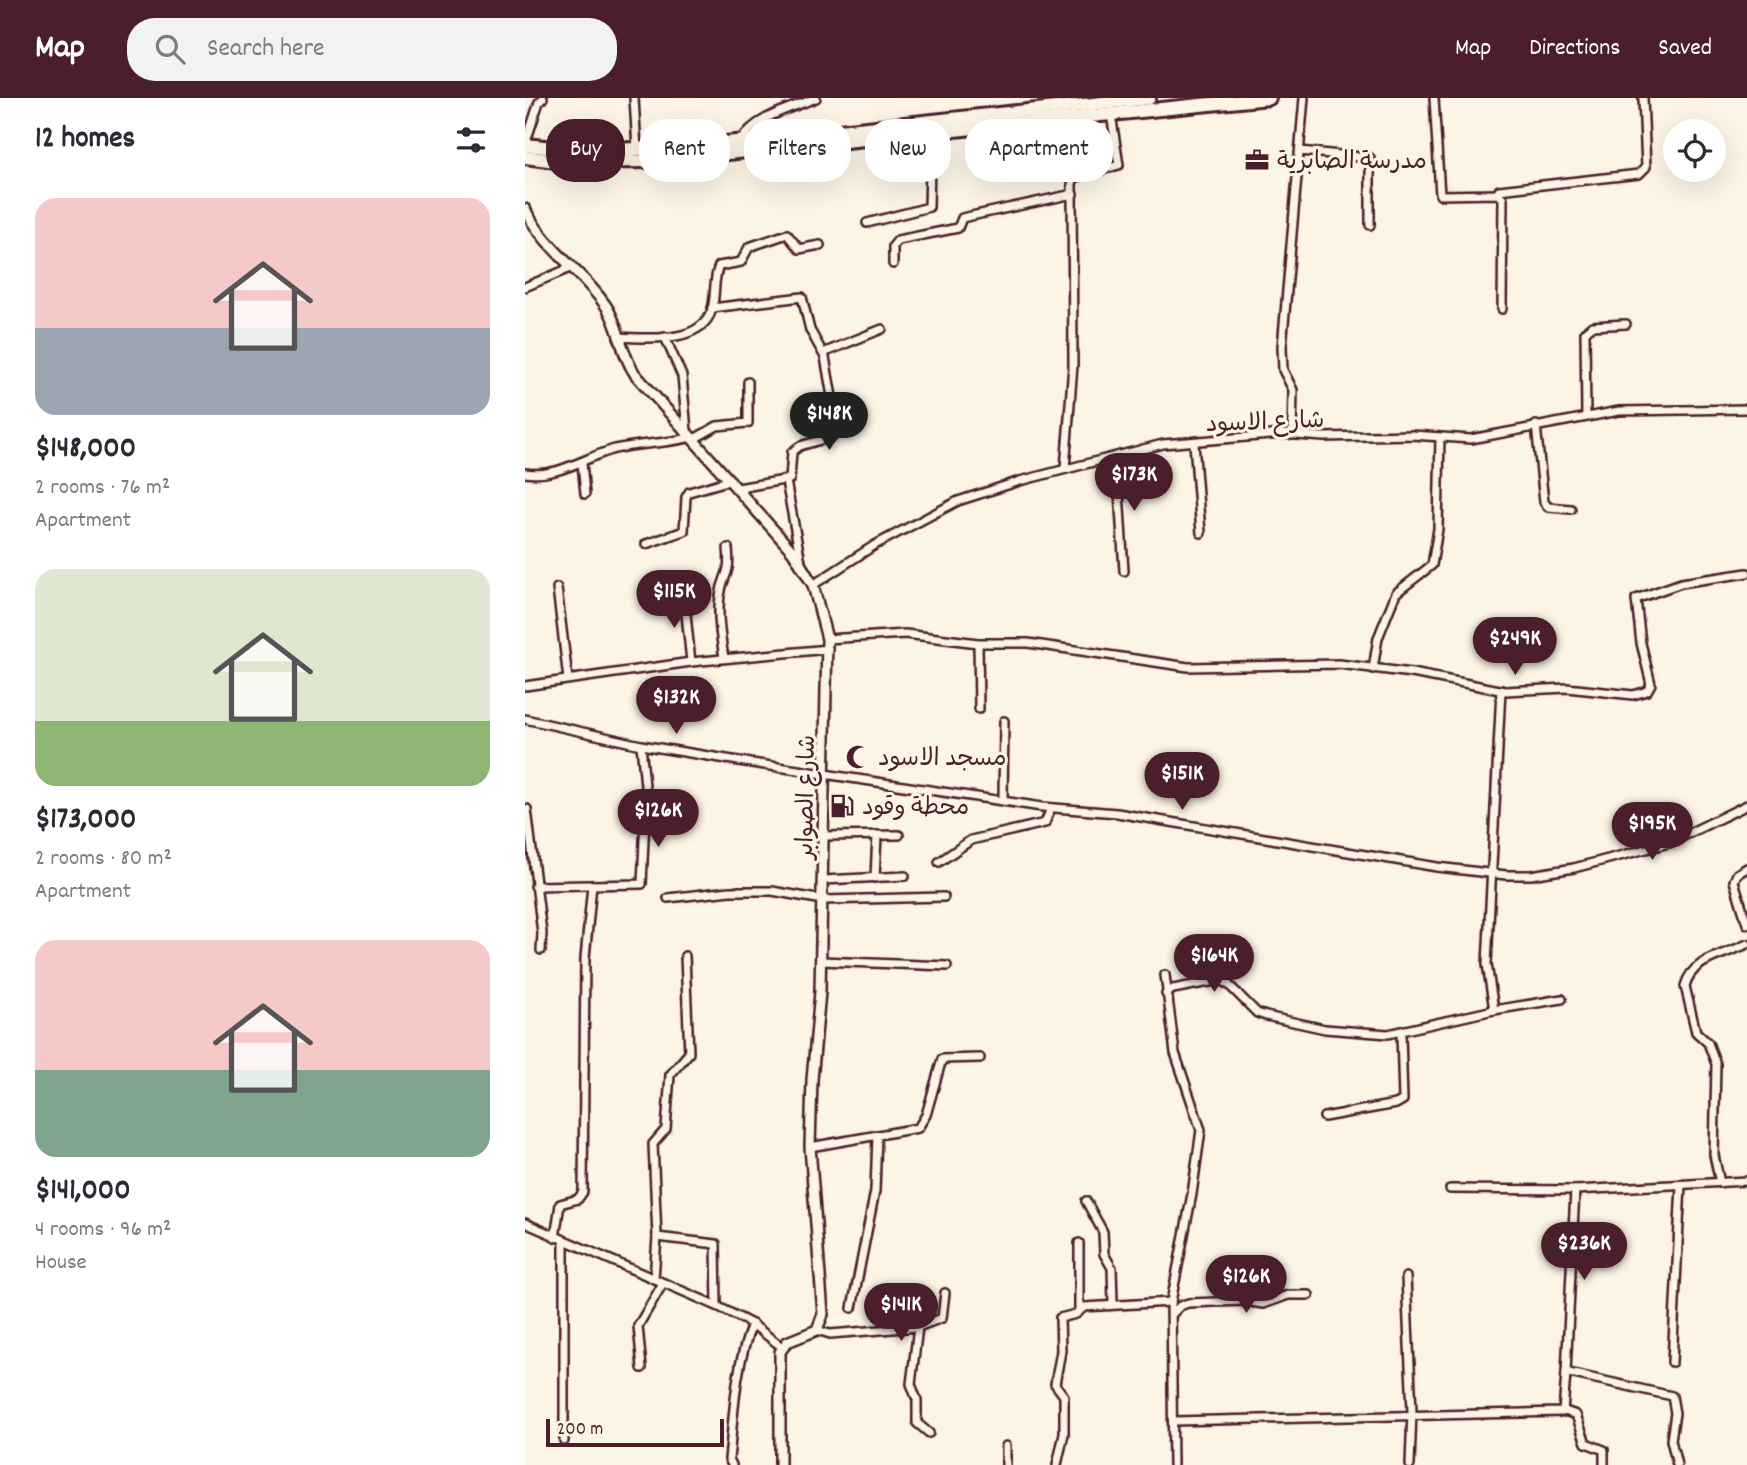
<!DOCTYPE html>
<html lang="en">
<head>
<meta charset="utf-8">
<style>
	:root { --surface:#fff; --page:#f2f2f3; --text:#2b2b33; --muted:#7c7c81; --accent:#4a1f2b }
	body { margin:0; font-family:Dekko,"Playpen Sans Arabic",sans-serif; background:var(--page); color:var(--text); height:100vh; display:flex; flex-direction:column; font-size:26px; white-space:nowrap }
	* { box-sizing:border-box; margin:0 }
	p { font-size:23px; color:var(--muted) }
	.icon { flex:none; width:38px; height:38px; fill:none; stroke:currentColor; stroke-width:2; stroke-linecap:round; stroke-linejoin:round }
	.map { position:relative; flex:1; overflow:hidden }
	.drawer { display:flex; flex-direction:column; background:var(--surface); width:525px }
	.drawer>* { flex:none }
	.guide { position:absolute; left:21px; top:21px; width:665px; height:63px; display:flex; gap:14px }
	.controls { position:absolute; left:1138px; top:21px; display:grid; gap:14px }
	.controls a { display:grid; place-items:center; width:63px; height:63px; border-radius:50%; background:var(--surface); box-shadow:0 7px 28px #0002; font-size:35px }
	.scale { position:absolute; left:21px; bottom:18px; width:178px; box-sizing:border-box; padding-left:7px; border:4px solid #4a1f2b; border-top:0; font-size:19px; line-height:24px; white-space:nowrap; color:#4a1f2b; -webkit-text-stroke:5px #fcf5e5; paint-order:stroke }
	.price { position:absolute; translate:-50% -60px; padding:0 16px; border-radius:24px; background:var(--accent); color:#fff; font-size:23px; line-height:46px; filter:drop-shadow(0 2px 4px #0008) }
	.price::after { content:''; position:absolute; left:50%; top:42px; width:21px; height:16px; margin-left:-10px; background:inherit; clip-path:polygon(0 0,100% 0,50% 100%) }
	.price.current { background:#222; color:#fff }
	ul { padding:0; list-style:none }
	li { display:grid; align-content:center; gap:14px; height:371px; padding:0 35px }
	li span { display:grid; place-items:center; height:217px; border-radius:21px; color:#555 }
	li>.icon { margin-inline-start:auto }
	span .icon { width:126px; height:126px; fill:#fffc; stroke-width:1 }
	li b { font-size:30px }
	h2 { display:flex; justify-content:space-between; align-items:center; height:84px; padding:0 35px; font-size:30px }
	.chip { padding:0 24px; border-radius:28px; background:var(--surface); box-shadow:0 7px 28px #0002; font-size:24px; line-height:63px }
	.chip.current { background:var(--accent); color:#fff }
	header { display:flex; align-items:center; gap:42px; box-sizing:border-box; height:98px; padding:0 35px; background:var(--accent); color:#fff }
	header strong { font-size:33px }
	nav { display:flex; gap:38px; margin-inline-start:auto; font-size:24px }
	.search { width:490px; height:63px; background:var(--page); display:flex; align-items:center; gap:18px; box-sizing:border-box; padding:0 24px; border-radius:28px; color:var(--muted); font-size:26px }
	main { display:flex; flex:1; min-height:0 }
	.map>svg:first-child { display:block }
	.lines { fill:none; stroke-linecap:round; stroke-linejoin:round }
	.minor-casing { stroke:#4a1f2b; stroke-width:12 }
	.tertiary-casing { stroke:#4a1f2b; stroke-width:14 }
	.trunk-casing { stroke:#4a1f2b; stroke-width:18 }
	.minor { stroke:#fcf5e5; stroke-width:7 }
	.tertiary { stroke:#fcf5e5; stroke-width:9 }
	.trunk { stroke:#fcf5e5; stroke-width:12 }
	.labels { text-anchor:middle; stroke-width:6; stroke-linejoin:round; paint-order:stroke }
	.poi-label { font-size:24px; fill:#4a1f2b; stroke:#fcf5e5; text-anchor:start }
	.street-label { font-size:24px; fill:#4a1f2b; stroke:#fcf5e5 }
</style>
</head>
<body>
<header>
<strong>Map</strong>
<div class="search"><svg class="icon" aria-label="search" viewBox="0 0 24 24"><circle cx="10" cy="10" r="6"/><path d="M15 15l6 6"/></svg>Search here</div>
<nav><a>Map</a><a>Directions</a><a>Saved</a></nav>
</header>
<main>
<section class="drawer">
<h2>12 homes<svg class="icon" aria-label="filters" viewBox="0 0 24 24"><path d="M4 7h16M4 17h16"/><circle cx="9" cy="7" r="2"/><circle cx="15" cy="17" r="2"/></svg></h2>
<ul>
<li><span style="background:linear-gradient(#f6c9c9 60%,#9aa5b1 0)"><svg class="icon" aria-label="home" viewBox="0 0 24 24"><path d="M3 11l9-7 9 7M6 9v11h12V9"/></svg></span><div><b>$148,000</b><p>2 rooms · 76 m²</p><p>Apartment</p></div></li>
<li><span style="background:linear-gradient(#dfe7d0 70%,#8fb573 0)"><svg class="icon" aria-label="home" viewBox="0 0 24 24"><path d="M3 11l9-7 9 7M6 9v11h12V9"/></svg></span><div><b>$173,000</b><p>2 rooms · 80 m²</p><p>Apartment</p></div></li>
<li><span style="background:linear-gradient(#f6c9c9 60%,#7fa58c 0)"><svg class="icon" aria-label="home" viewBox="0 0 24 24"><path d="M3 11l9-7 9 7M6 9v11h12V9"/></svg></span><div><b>$141,000</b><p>4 rooms · 96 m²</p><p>House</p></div></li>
</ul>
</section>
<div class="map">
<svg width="1222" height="1367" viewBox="0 0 1222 1367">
	<rect width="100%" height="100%" fill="#fcf5e5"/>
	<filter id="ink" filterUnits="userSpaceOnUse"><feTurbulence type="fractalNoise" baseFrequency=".0143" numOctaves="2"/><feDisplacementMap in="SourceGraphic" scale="14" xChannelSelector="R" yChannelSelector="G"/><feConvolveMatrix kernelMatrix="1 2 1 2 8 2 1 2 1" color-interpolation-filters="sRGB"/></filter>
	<g filter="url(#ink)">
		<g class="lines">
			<g class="minor-casing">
				<g id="minor">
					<path d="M109 0 112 51"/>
					<path d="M909 0 915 97 973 96 978 100 977 211"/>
					<path d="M216 43C229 19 267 10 291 0"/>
					<path d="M0 47 14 4 18 0"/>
					<path d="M775 53 845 60V127"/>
					<path d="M974 92 1114 76 1121 69 1118 0"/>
					<path d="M342 125 404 109 405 69 400 37"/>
					<path d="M368 166V148L373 142 433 130 437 120 548 96"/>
					<path d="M0 189 45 170"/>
					<path d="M187 210 277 199 285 232 300 259 312 327 310 336 306 339 275 348 267 354 265 381 213 390"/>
					<path d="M93 239C121 240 177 247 187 211 191 197 188 181 194 168L216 164 224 149 262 136 274 151 295 147"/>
					<path d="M140 239 157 278 162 333"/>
					<path d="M298 255 357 231"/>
					<path d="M1061 318 1060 234 1067 228 1101 226"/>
					<path d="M1011 327 1019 404 1023 409 1046 411"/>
					<path d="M767 337 768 292 758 272 757 249 779 0"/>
					<path d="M169 341 192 328 223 325V284"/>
					<path d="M669 345 676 435"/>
					<path d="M595 357 594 394 599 473"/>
					<path d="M57 365 60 396"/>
					<path d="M540 371 548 267 547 86 549 80 594 67 586 16"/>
					<path d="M0 375C33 380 60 359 90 351 115 345 142 346 167 339"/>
					<path d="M261 383 276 464"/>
					<path d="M121 446 159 433 161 399 164 394 206 382"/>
					<path d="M288 487 350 447 433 403 495 383 638 346 757 336 799 339 887 337 946 341 1094 313 1222 311"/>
					<path d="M32 490 43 581"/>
					<path d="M159 497 166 564"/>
					<path d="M302 541 380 536 453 545H503L663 569 814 566 887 575 980 593 1042 590 1108 597 1122 593 1126 586 1116 545 1111 501 1156 485 1222 475"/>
					<path d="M453 545 454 611"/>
					<path d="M199 560C196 540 192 519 195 498 198 475 206 480 203 450"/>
					<path d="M848 571 853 540 871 495 907 467 913 431 915 339"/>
					<path d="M0 588 166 564 303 551"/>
					<path d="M0 621 116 647 220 664 517 709 592 715 912 769 981 777H1006L1049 770 1144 745 1222 707"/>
					<path d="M478 703 479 623"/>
					<path d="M2 711 17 835 16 852"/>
					<path d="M299 738 374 737"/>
					<path d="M414 764 446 742 520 725 526 710"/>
					<path d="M1222 770 1212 776 1209 783 1222 826"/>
					<path d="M350 780 352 737"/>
					<path d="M298 782 380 778"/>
					<path d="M10 788 117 786 121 698 116 647"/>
					<path d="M143 800 205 793H247L298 802 419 799"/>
					<path d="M296 863 422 868"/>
					<path d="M640 877 650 955 676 1032 667 1096 646 1204 648 1367"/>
					<path d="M641 896 648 891 695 882 704 887 732 915 741 918 800 931 863 936 969 912 962 866 976 592"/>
					<path d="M969 912 1037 901"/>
					<path d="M799 1019 871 1006 878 1002 876 935"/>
					<path d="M285 1049 393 1030 401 1017 417 961 455 960"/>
					<path d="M1195 1085 1189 1057 1191 966 1183 945 1171 934 1160 888C1167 860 1201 857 1222 846"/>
					<path d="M925 1091 1050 1092 1222 1083"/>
					<path d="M561 1103 578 1134 579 1156 587 1170 588 1205"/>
					<path d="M0 1125 192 1208 227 1226 257 1249"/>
					<path d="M132 1139 191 1146 192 1208"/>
					<path d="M30 1140 35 1106 53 1101 58 1094 60 860 67 787"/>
					<path d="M881 1179 887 1313 885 1367"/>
					<path d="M129 1181 132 1139 128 1046 141 1031 145 977 164 955 160 858"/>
					<path d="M327 1210 350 1093 352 1038"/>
					<path d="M554 1213V1145"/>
					<path d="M647 1216 655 1208 663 1205 719 1203 738 1206 763 1197H784"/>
					<path d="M393 1229 386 1286 392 1302V1325L404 1335"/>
					<path d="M292 1232 305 1236 393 1229 417 1220 420 1195"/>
					<path d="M1147 1264 1156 1087"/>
					<path d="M117 1270 113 1228 138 1185"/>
					<path d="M1041 1275 1050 1092"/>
					<path d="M1040 1313 1051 1317 1061 1345 1079 1352V1367"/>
					<path d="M649 1323 1038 1314 1041 1275H1044L1147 1298 1150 1315 1146 1342 1152 1367"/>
					<path d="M39 1343V1144"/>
					<path d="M481 1348V1367"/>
					<path d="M207 1367 204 1361C209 1315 210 1269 227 1226"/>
					<path d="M532 1367 539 1336V1298L530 1286 536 1253 535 1220 551 1216 559 1209 646 1204"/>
				</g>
			</g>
			<g class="tertiary-casing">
				<path id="tertiary" d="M0 111C20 152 60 175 83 211 95 231 96 256 110 276L268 454 288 487 302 541 295 894 287 982 285 1049 298 1216 292 1232 262 1244 255 1254V1367"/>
			</g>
			<g class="trunk-casing">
				<g id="trunk">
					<path d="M0 47 57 53 164 49 624 0"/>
					<path d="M0 59 39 64 124 63 744 0"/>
				</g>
			</g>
			<use href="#minor" class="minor"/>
			<use href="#tertiary" class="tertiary"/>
			<use href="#trunk" class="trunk"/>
		</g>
	</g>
	<defs>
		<g id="office-bare" transform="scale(1.89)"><path d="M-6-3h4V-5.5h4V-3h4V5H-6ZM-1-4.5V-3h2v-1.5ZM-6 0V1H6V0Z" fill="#4a1f2b" stroke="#fcf5e5" stroke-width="2.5" paint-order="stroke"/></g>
		<g id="mosque-bare" transform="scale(1.89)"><path d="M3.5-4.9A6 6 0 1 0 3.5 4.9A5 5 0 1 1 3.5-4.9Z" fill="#4a1f2b" stroke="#fcf5e5" stroke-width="2.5" paint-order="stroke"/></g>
		<g id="fuel-bare" transform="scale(1.89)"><path d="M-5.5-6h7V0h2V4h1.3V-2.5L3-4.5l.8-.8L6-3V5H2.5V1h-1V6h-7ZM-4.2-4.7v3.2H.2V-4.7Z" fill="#4a1f2b" stroke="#fcf5e5" stroke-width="2.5" paint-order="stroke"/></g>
	</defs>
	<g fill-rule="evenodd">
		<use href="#office-bare" x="732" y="62"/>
		<use href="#mosque-bare" x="333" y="659"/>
		<use href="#fuel-bare" x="317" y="708"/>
	</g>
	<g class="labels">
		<g class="poi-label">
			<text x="752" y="70">مدرسة الصابرية</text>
			<text x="353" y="667">مسجد الاسود</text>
			<text x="337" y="716">محطة وقود</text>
		</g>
		<g class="street-label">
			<text transform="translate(740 323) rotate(-2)" y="8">شارع الاسود</text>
			<text transform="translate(280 699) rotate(-89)" y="8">شارع الصوابر</text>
		</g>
	</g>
</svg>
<div class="controls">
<a><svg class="icon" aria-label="locate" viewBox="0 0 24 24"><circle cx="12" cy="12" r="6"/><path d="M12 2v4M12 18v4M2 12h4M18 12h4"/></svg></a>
</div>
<div class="scale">200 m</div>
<b class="price current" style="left:304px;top:354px">$148K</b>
<b class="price" style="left:609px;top:415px">$173K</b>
<b class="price" style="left:149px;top:532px">$115K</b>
<b class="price" style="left:990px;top:579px">$249K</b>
<b class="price" style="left:151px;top:638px">$132K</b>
<b class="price" style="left:657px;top:714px">$151K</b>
<b class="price" style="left:133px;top:751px">$126K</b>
<b class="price" style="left:1127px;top:764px">$195K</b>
<b class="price" style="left:689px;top:896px">$164K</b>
<b class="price" style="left:1059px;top:1184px">$236K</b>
<b class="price" style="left:721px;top:1217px">$126K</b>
<b class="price" style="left:376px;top:1245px">$141K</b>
<div class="guide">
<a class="chip current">Buy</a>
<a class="chip">Rent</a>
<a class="chip">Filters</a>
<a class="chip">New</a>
<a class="chip">Apartment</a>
</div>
</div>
</main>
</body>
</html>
